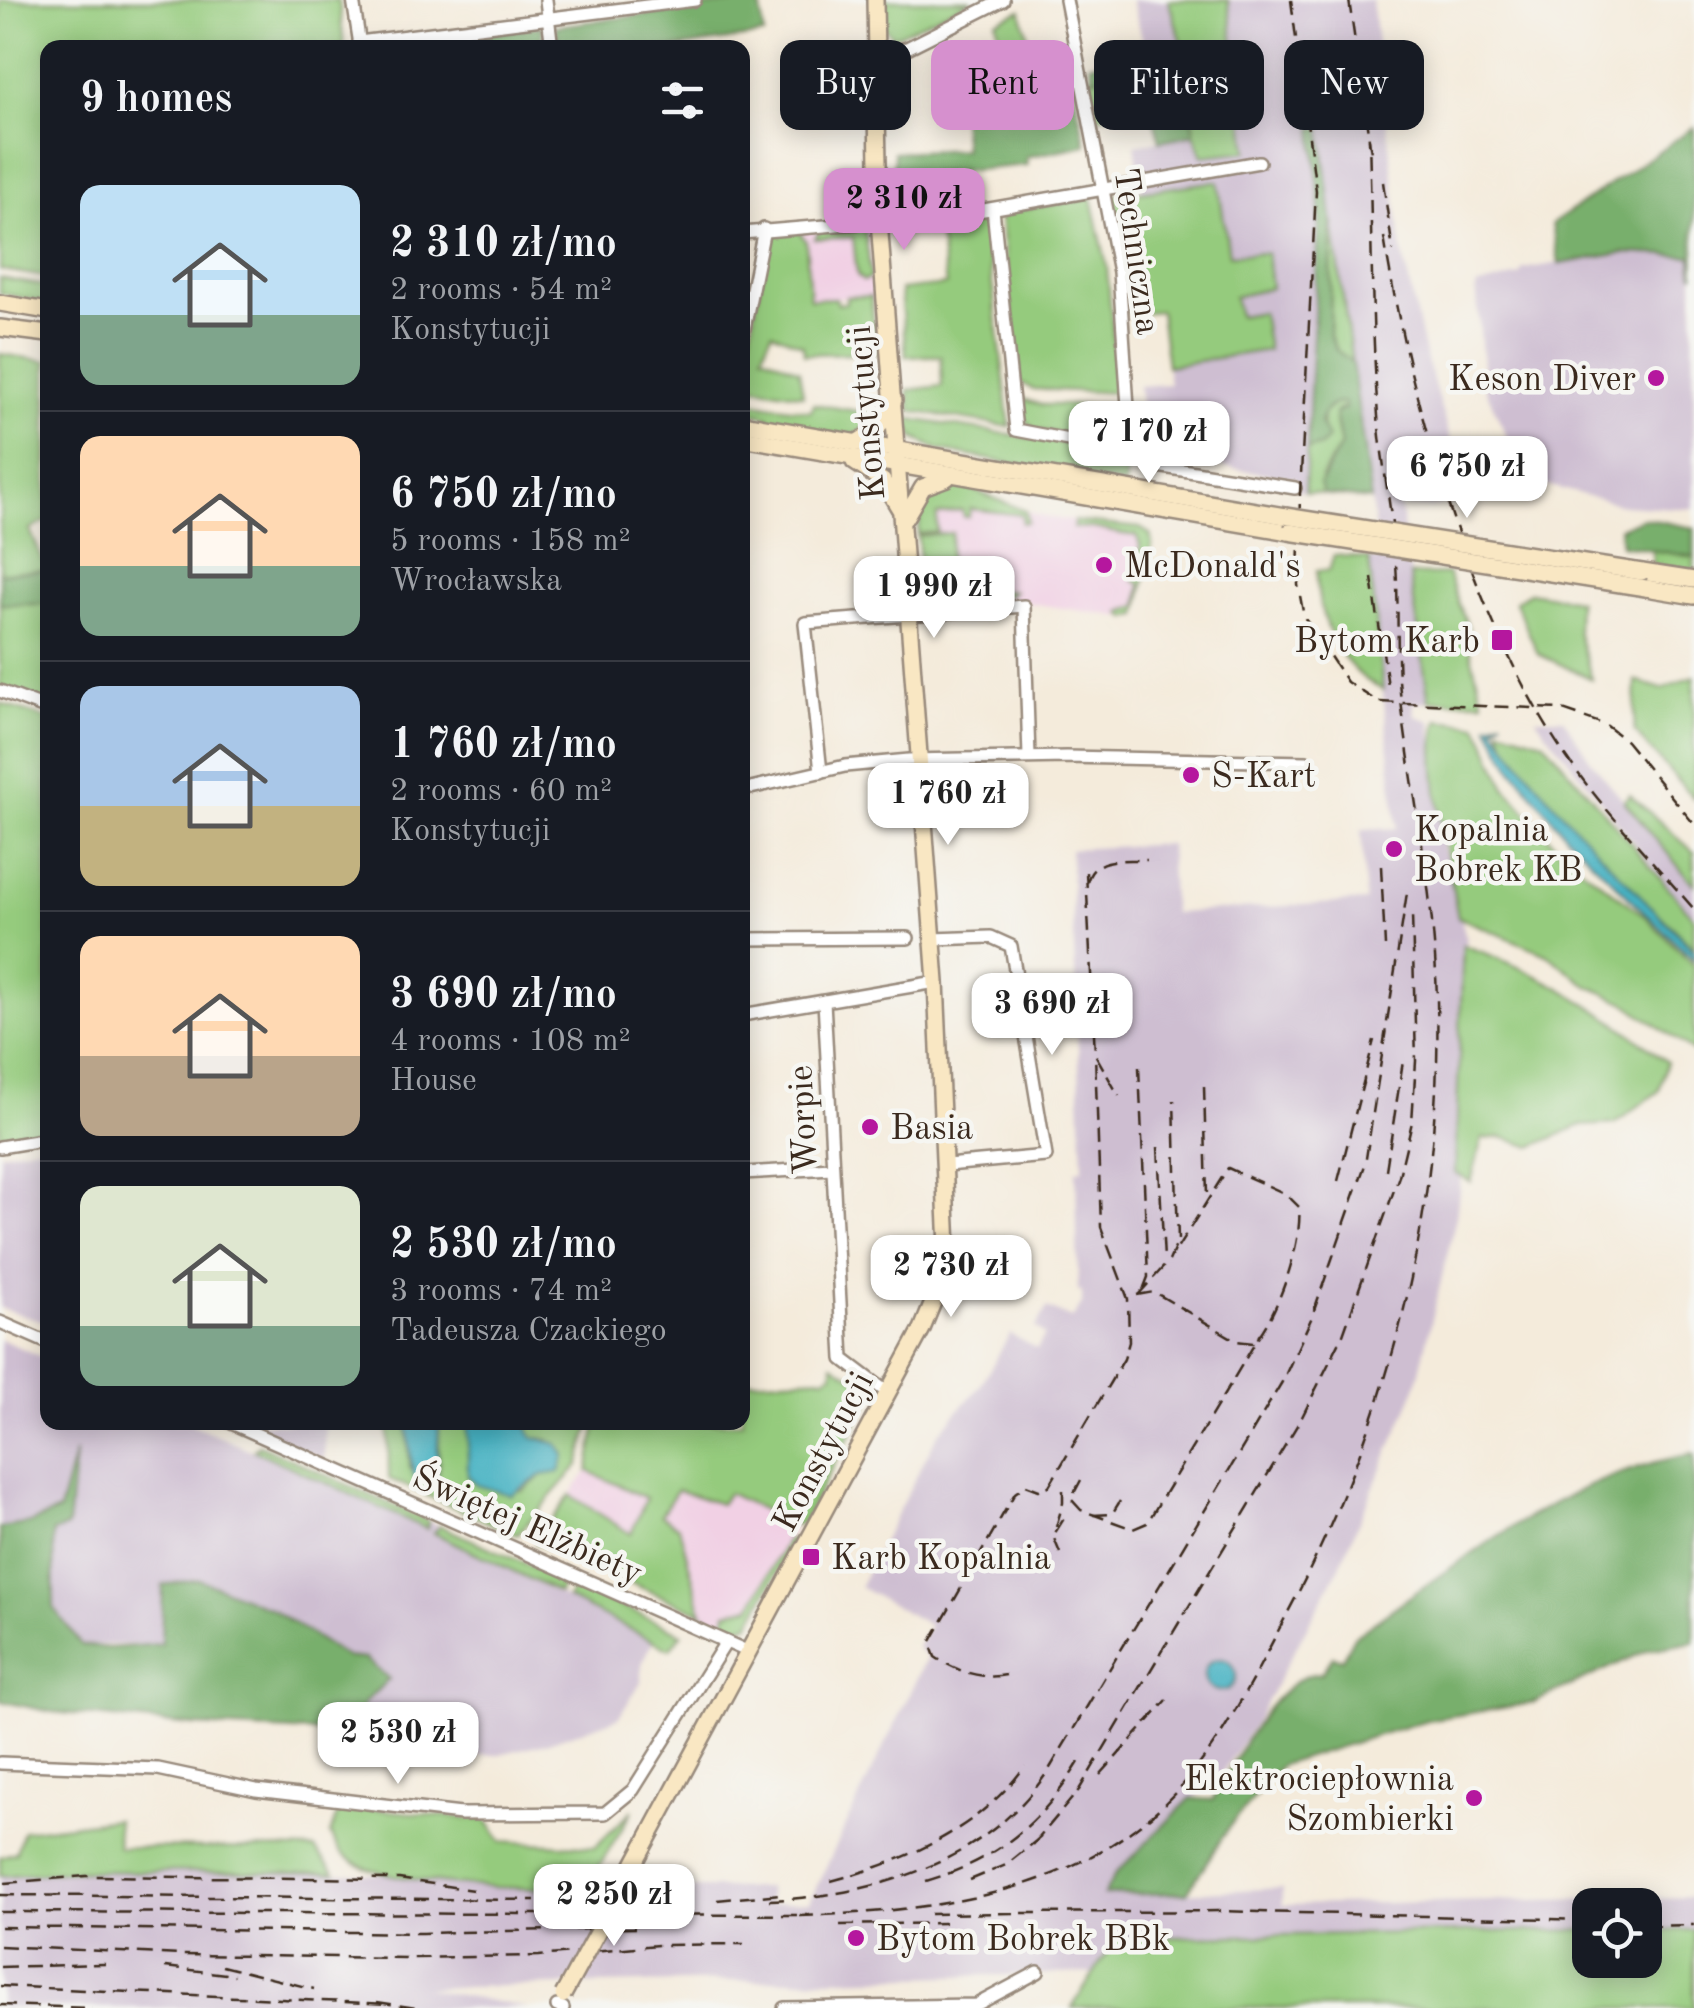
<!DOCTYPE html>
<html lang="en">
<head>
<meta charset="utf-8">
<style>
	:root { --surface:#171b24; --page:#20242c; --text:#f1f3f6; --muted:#9ea1a6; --line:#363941; --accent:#d690ce }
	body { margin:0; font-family:"Old Standard TT",serif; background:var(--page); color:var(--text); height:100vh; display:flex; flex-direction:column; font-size:38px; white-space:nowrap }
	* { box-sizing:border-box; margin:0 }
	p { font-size:32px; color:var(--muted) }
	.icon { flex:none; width:55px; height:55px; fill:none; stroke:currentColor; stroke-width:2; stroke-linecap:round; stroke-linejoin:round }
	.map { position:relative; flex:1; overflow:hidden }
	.panel { position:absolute; left:40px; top:40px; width:710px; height:1390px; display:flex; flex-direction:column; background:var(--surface); border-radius:20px; box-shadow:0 5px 25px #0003 }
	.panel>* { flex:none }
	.top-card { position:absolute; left:780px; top:40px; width:762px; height:90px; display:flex; gap:20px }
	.tools { position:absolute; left:1572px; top:1888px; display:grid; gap:20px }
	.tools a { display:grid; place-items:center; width:90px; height:90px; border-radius:20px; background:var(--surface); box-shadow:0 5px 25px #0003; font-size:50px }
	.price { position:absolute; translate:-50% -85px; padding:0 22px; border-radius:20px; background:#fff; color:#222; font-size:32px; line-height:65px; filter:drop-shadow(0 2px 5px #0008) }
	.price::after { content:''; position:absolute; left:50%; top:60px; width:30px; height:22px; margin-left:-15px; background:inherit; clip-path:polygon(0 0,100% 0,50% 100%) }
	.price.on { background:var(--accent); color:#111 }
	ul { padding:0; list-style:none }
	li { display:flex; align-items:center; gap:30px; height:250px; padding:0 40px }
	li+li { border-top:2px solid var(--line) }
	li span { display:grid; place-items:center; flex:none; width:280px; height:200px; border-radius:20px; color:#555 }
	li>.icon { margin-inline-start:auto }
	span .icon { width:120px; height:120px; fill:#fffc; stroke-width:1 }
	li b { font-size:42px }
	h2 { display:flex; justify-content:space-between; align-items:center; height:120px; padding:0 40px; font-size:42px }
	.tag { padding:0 35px; border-radius:20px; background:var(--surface); box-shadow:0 5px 25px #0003; font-size:35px; line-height:90px }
	.tag.on { background:var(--accent); color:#111 }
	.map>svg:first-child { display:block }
	.built { fill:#f1d0e4 }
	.industrial { fill:#cebed1 }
	.green { fill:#95cb7d; stroke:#687a4e; stroke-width:2.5 }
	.forest { fill:#78af6c; stroke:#5a6c45; stroke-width:2.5 }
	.water { fill:#46b2c3; stroke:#406e70; stroke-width:2.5 }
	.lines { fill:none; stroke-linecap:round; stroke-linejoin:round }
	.street-casing { stroke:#988a7c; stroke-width:16 }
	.secondary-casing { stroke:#988a7c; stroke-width:20 }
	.street { stroke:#fff; stroke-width:11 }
	.secondary { stroke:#f9e7c3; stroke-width:15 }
	.rail { stroke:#3b2a1e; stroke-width:2.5; stroke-dasharray:15 8; stroke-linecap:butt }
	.secondary-bridge-casing { stroke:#988a7c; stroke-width:20; stroke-linecap:butt }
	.secondary-bridge { stroke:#f9e7c3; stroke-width:15 }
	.poi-dot { fill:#b5179e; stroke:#f6f6f2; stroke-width:4 }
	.labels { text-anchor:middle; stroke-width:9; stroke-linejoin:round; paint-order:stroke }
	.street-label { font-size:35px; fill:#3b2a1e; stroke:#f6f6f2 }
	.poi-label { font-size:35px; fill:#3b2a1e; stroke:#f6f6f2; text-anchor:start }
</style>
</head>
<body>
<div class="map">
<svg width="1694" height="2008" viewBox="0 0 1694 2008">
	<rect width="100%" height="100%" fill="#f6f6f2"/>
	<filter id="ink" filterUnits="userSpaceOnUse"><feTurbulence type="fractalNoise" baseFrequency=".01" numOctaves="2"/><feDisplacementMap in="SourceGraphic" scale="20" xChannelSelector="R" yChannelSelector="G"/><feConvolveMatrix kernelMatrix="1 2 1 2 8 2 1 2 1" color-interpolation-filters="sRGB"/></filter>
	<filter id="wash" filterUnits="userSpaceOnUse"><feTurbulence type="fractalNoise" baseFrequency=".0048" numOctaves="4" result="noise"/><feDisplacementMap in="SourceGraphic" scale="40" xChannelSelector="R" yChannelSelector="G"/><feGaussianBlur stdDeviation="2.25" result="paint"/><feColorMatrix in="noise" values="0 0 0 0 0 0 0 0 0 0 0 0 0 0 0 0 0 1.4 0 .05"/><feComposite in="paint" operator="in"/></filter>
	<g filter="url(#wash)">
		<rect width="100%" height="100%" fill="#f4ebdb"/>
		<g class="built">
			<path d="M869 227 876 302 867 295 810 300 806 241 798 230Z"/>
			<path d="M956 485 1044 517 1146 530 1152 544 1138 615 1130 618 1008 600 935 605 924 601 915 513 924 494Z"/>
			<path d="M588 1471 646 1498 631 1534 570 1495Z"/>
			<path d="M677 1490 720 1504 727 1493 795 1525 749 1608 725 1622 702 1613 690 1572 660 1515Z"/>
		</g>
		<g class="industrial">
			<path d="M1131 0H1372L1402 251 1425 354 1467 496 1430 508 1400 505 1428 688 1429 701 1413 703 1415 716 1431 721 1443 850 1466 937 1470 1005 1468 1115 1456 1217 1416 1388 1339 1568 1256 1721 1212 1788 1191 1798 1115 1874 1117 1896 1282 1888V1905L1694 1897V1930H1645V1905H1590V1930L1116 1938 1094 1973 423 1988 528 2008H0V1876L72 1871 383 1874 519 1888H768L770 1904 809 1902 927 1657 917 1647 929 1625 859 1587 938 1434 980 1386 1010 1334 1037 1349 1045 1335 1035 1328 1047 1308 1072 1319 1082 1304V1292H1078L1076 1170 1083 1169 1070 849 1169 844 1173 913 1366 901 1361 830 1397 828 1369 559H1379L1321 128 1313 129 1320 207 1305 492 1295 490V478L1145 455 1139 386 1169 384 1135 145 1194 134 1183 48 1146 51Z"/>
			<path d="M1623 253 1693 256 1694 509 1622 505 1535 482 1520 466 1485 388 1476 287 1521 275 1523 269Z"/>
			<path d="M1535 718H1563L1591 761 1694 885V918Z"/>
			<path d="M47 1144V1322L0 1308V1153Z"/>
			<path d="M0 1339 47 1359 48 1422 189 1423 427 1528 428 1521 440 1526 435 1534 653 1641 642 1664 641 1683 618 1718 546 1743 496 1755 464 1756 375 1750 353 1734 355 1725 364 1703 389 1679 365 1659 346 1657 270 1608 200 1579 163 1585 161 1644 82 1645 54 1608 53 1532 68 1527 73 1457 59 1511 31 1523 0 1528Z"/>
			<path d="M243 1423H325L324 1459Z"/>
		</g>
		<g class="green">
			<path d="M0 0H339L344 47 48 48 47 277 0 270Z"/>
			<path d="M883 0H972L893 37 884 27Z"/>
			<path d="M1168 0H1228L1248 151 1203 156 1194 134 1184 48Z"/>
			<path d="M1021 10 1038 76 1011 87 996 21Z"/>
			<path d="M1116 76 1125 112 1096 117 1087 78Z"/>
			<path d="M1218 181 1229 255 1267 253 1271 288 1234 297 1239 316 1262 312 1268 350 1167 366 1160 311 1128 314 1110 196Z"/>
			<path d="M1092 198 1107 267 1118 393 1032 389 1020 382 1000 219 1003 212Z"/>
			<path d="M1332 217 1352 362 1336 350 1330 336Z"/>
			<path d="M981 218 985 227 1010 427 911 411 908 390 942 386 941 356H906L900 290 946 285 938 226Z"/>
			<path d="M865 228 871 278 863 281 857 275 853 237 815 239 819 231Z"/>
			<path d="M798 230 806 241 810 299 836 298 838 304 846 303V297L871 296 877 353 804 354 803 345 772 332 762 354 799 370 803 395 743 385V381L768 234Z"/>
			<path d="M0 278 47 286V303L0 293Z"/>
			<path d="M0 354 47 361V521L30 530 47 570 0 573Z"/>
			<path d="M1020 398 1042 405H1120L1126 440 1122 443 1035 430 1022 417Z"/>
			<path d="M749 402 811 411 814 404 880 415C859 452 801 428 767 423L768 416 751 413Z"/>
			<path d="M1345 403 1347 407 1338 410 1335 418 1341 445 1321 477 1323 494 1305 492 1307 450 1321 446 1323 413 1335 404Z"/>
			<path d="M905 418 1121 452 1138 462 1136 467 1127 468 1125 485 939 450 914 438Z"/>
			<path d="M943 484 968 488 1026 511 1028 522 1022 523V515L970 509 969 517H964L962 510 937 515V532L918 534 922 503Z"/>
			<path d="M1074 521 1140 528 1150 534 1152 544 1138 615 1127 618 1121 612 1138 606 1141 583 1134 581 1140 545 1136 535C1119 537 1098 525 1073 528Z"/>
			<path d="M952 533 948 570 932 598 922 590 918 536Z"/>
			<path d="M1653 550 1694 557V575L1652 568Z"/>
			<path d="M1334 555 1369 559 1383 690C1340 670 1315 615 1317 570L1329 571Z"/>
			<path d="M949 571V586L1013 591 1006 596 936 601Z"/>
			<path d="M1448 574 1473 641 1468 643 1483 701H1429L1410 575Z"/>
			<path d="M1529 592 1578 600 1577 631 1592 679 1538 654 1515 602Z"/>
			<path d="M0 604H47V707L0 690Z"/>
			<path d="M1694 676V799L1634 731 1636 681 1662 689Z"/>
			<path d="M0 703 47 719 48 1131 0 1140Z"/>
			<path d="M1439 720 1478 725 1506 788 1563 854 1644 915 1694 965V1052L1624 1002 1588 986 1549 955 1458 917C1451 880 1423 746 1439 720Z"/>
			<path d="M1500 728 1544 741 1694 918V948C1640 893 1522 799 1500 728Z"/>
			<path d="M1630 795 1694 852V885L1624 801Z"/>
			<path d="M1463 945C1535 969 1609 1013 1667 1062L1659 1091 1614 1124 1579 1126 1532 1147 1501 1137 1482 1139 1471 1182 1455 1173Z"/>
			<path d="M833 1364 875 1390 803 1522 795 1525 728 1493 720 1504 677 1490 661 1515 679 1527 702 1613 719 1623 725 1622 727 1612 751 1606 787 1540 796 1538 750 1623C729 1631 719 1629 699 1621L702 1613 535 1543 570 1495 631 1534 646 1498 588 1471 597 1423 742 1422 743 1381 825 1377 833 1373Z"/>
			<path d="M388 1423H407L410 1468 420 1481 436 1479 439 1473V1423H468V1476L523 1491 542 1475 549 1440 533 1437 526 1423H591L579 1465 517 1535 389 1479Z"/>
			<path d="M259 1445 428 1521 427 1529 253 1450Z"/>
			<path d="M440 1526 563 1580 559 1593 434 1533Z"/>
			<path d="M574 1587 584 1590 682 1633 670 1649 567 1598Z"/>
			<path d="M340 1806 487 1820 501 1841 595 1847 633 1810 586 1889C533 1889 380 1889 343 1854 338 1850 334 1840 330 1835Z"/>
			<path d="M116 1819 118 1847 315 1849 335 1873 72 1871 0 1876V1857L16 1852 23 1831Z"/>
			<path d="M1590 1930V1960H1645V1930H1694V2008H1072L1116 1938Z"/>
		</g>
		<g class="forest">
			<path d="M760 0 764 35 675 48 558 47 556 26Z"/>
			<path d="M542 26 544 47H366Z"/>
			<path d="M1143 42 1147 51 1184 48 1194 134 1160 141 1150 107 1125 112 1116 76 1093 78 1090 64 1110 59V49Z"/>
			<path d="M1038 76 1044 87 1071 79 1086 145 1026 157 1027 165 893 178 894 152 964 149 961 118 1019 110 1011 87Z"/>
			<path d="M1321 127 1332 217 1330 336 1336 350 1352 362 1371 500 1323 494 1320 484 1341 445 1335 413 1345 409V403C1332 401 1323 411 1320 423L1328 438 1321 446 1307 450 1320 207 1313 128Z"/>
			<path d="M1694 127V276L1692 256 1623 253 1559 264 1552 224Z"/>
			<path d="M1643 518 1694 528V557L1621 545 1619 528Z"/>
			<path d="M47 570V604H0V573Z"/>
			<path d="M75 1452 68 1527 53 1532 54 1608 81 1645 109 1648 161 1644 163 1585 199 1579 270 1608 346 1657 365 1659 389 1679 364 1703 353 1734 193 1726 52 1712 0 1701V1528L31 1523 59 1511Z"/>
			<path d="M1694 1454V1642L1648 1650 1533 1703 1427 1720 1281 1765 1229 1827 1187 1893 1104 1895 1115 1874 1191 1798 1213 1800C1232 1764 1276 1673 1321 1673L1333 1656 1342 1659 1354 1636C1458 1564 1566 1474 1694 1454Z"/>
		</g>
		<g class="water">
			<path d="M1503 719 1494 727C1554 812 1623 876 1694 951V960L1567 837 1512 768 1488 725Z"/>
			<path d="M407 1423H439L436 1479 420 1481 413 1476Z"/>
			<path d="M526 1423 533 1437 558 1444 565 1455 560 1472 542 1475 511 1495 477 1485 468 1476V1423Z"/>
			<circle cx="1220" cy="1675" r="16"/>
		</g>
	</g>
	<g filter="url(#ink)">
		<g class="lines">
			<g class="street-casing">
				<g id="street">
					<path d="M353 0 360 45"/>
					<path d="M546 0 552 48"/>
					<path d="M1066 0 1119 272 1131 452"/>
					<path d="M359 42 695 0"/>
					<path d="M876 54 907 48 1003 0"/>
					<path d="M993 209 1016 430 1131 452 1151 465 1295 488"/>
					<path d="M742 233 955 215 1259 162"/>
					<path d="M742 339 764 229"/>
					<path d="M0 691 48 709"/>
					<path d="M821 772 805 623 1024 606 1029 757"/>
					<path d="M742 790 845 766 909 760 1066 757 1307 762"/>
					<path d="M742 939 908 938"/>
					<path d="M932 939 991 937 1011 946 1046 1156 947 1165"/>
					<path d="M824 1001 843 1359 888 1393"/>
					<path d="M742 1015 936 982"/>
					<path d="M0 1147 48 1139"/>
					<path d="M742 1173 832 1168"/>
					<path d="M0 1322 48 1343"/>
					<path d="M229 1422 749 1652"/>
					<path d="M0 1763 158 1769 256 1790 461 1814 605 1813 633 1790 726 1642"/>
					<path d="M557 2006 563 2008"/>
					<path d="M784 2008 976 2005 1038 1972"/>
				</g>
			</g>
			<g class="secondary-casing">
				<g id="secondary">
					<path d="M0 303 48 311"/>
					<path d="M0 328 48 334"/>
					<path d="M742 423 1285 516"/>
					<path d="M742 438 1289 532"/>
					<path d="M856 443 877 430 894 400"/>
					<path d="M854 462 883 481 899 508"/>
					<path d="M905 518 923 487 947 478"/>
					<path d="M1642 572 1694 580"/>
					<path d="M1646 588 1694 596"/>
					<path d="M625 1881 922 1329 941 1283 948 1248 936 982 879 220 875 0"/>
				</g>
			</g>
			<use href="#street" class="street"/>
			<use href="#secondary" class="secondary"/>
			<g class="rail">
				<path d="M1291 0 1316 191 1300 493 1298 585 1304 617 1347 682 1378 702 1560 709 1606 725 1626 741 1694 824"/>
				<path d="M1349 0 1371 153"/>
				<path d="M1383 182 1393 251"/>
				<path d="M1384 237C1410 401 1470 614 1563 752 1601 808 1650 858 1694 909"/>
				<path d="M1372 578 1388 686"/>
				<path d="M1381 866 1385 946"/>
				<path d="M1086 872 1095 1054 1119 1096"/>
				<path d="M1087 883C1093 855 1124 861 1147 860"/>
				<path d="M1139 1067 1148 1277 1143 1290"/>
				<path d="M1204 1086 1207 1196"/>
				<path d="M1158 1147 1164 1259"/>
				<path d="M1386 1170 1403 1061"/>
				<path d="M1338 1181 1374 1040"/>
				<path d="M1137 1295 1154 1292 1237 1341 1253 1343C1277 1318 1303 1242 1299 1207L1286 1194 1228 1168 1175 1252"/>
				<path d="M1138 1295 1169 1261 1178 1241 1174 1100"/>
				<path d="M1081 1480 1071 1499 1081 1510 1133 1529 1147 1523 1261 1333"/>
				<path d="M1093 1515 1112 1514 1120 1501"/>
				<path d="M1056 1527 1063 1503V1484"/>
				<path d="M1060 1553 1053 1536 1065 1517"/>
				<path d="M1006 1675C982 1680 956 1671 935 1657L930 1643 1015 1493 1026 1485 1039 1490 1049 1486 1124 1359 1129 1342 1128 1299 1101 1227 1095 1054"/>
				<path d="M1100 1775 1167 1700"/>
				<path d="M1033 1845 1079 1790 1302 1417 1342 1337 1399 1176 1412 1122 1416 1061 1412 914"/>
				<path d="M970 1880 1006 1865 1042 1836"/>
				<path d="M831 1881C904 1862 980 1829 1025 1766"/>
				<path d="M926 1881C995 1861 1041 1824 1079 1762"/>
				<path d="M5 1883 86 1876 399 1879 473 1890"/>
				<path d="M0 1895 535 1900"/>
				<path d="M717 1900 781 1894"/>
				<path d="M769 1900C875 1896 989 1862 1050 1768L1282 1382 1311 1319 1365 1165 1408 886"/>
				<path d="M0 1912 810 1915"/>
				<path d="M930 1914 1218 1911 1590 1920"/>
				<path d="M799 1916C944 1911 1099 1892 1195 1770 1232 1723 1259 1667 1287 1614 1395 1412 1450 1186 1435 957 1429 868 1410 781 1400 692 1396 650 1399 607 1396 564 1393 515 1382 466 1378 416 1371 324 1372 231 1369 139"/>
				<path d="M840 1925 945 1923"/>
				<path d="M1645 1926 1694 1925"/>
				<path d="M0 1927 422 1933 635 1928"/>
				<path d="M0 1946 183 1955 406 1958 539 1956 658 1945 744 1944"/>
				<path d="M222 1966 314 1989"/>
				<path d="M0 1967 105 1964"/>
				<path d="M165 1967 234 1975"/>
				<path d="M0 1986 389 2004"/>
				<path d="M377 2002 416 2008"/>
				<path d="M0 2005 92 2008"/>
			</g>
			<g class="secondary-bridge-casing">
				<g id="secondary-bridge">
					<path d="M1285 516 1642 572"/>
					<path d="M1289 532 1646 588"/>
					<path d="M563 1995 625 1881"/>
				</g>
			</g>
			<use href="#secondary-bridge" class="secondary-bridge"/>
		</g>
	</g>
	<g class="poi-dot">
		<circle cx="1656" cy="378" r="10"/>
		<circle cx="1104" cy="565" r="10"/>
		<rect x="1490" y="628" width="24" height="24" rx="5"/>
		<circle cx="1191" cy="775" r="10"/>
		<circle cx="1394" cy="849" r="10"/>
		<circle cx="870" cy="1127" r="10"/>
		<rect x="801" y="1547" width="20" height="20" rx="5"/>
		<circle cx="1474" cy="1798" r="10"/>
		<circle cx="856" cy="1938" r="10"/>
	</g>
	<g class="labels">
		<g class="street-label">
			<text transform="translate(1138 251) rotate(82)" y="12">Techniczna</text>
			<text transform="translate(865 413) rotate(-95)" y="12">Konstytucji</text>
			<text transform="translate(802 1120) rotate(-93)" y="12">Worpie</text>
			<text transform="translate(822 1451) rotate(-62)" y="12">Konstytucji</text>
			<text transform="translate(528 1524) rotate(24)" y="12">Świętej Elżbiety</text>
		</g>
		<g class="poi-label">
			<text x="1636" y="390" text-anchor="end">Keson Diver</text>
			<text x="1124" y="577">McDonald's</text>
			<text x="1480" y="652" text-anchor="end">Bytom Karb</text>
			<text x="1211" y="787">S-Kart</text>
			<text x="1414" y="841">Kopalnia<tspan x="1414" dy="40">Bobrek KB</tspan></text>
			<text x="890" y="1139">Basia</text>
			<text x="831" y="1569">Karb Kopalnia</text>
			<text x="1454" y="1790" text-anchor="end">Elektrociepłownia<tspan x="1454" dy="40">Szombierki</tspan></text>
			<text x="876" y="1950">Bytom Bobrek BBk</text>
		</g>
	</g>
</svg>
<div class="tools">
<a><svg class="icon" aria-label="locate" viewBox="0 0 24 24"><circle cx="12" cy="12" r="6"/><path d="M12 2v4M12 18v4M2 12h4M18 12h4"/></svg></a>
</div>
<b class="price on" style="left:904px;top:253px">2 310 zł</b>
<b class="price" style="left:1149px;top:486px">7 170 zł</b>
<b class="price" style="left:1467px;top:521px">6 750 zł</b>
<b class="price" style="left:934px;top:641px">1 990 zł</b>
<b class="price" style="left:948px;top:848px">1 760 zł</b>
<b class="price" style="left:1052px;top:1058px">3 690 zł</b>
<b class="price" style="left:951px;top:1320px">2 730 zł</b>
<b class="price" style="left:398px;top:1787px">2 530 zł</b>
<b class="price" style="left:614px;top:1949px">2 250 zł</b>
<div class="top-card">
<a class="tag">Buy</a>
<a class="tag on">Rent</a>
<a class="tag">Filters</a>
<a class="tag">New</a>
</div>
<section class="panel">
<h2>9 homes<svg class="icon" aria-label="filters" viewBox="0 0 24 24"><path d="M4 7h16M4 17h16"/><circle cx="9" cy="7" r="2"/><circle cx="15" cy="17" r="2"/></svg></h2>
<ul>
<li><span style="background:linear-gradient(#bfe0f5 65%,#7fa58c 0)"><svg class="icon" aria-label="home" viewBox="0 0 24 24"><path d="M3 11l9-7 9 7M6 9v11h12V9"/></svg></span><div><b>2 310 zł/mo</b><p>2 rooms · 54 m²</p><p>Konstytucji</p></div></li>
<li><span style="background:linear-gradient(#ffd9b3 65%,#7fa58c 0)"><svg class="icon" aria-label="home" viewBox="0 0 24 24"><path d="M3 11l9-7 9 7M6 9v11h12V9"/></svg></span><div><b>6 750 zł/mo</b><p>5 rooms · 158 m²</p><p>Wrocławska</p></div></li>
<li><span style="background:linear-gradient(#a9c7e8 60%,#c2b280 0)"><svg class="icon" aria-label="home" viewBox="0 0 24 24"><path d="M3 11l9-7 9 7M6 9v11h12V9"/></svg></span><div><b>1 760 zł/mo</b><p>2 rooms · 60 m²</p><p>Konstytucji</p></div></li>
<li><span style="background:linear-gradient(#ffd9b3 60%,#b9a48a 0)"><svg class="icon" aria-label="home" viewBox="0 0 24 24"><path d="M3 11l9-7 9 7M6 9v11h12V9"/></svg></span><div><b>3 690 zł/mo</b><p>4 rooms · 108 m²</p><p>House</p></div></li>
<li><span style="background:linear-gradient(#dfe7d0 70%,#7fa58c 0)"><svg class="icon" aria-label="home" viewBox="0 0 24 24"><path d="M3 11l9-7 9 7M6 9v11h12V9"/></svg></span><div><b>2 530 zł/mo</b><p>3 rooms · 74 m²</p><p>Tadeusza Czackiego</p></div></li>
</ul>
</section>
</div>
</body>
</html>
